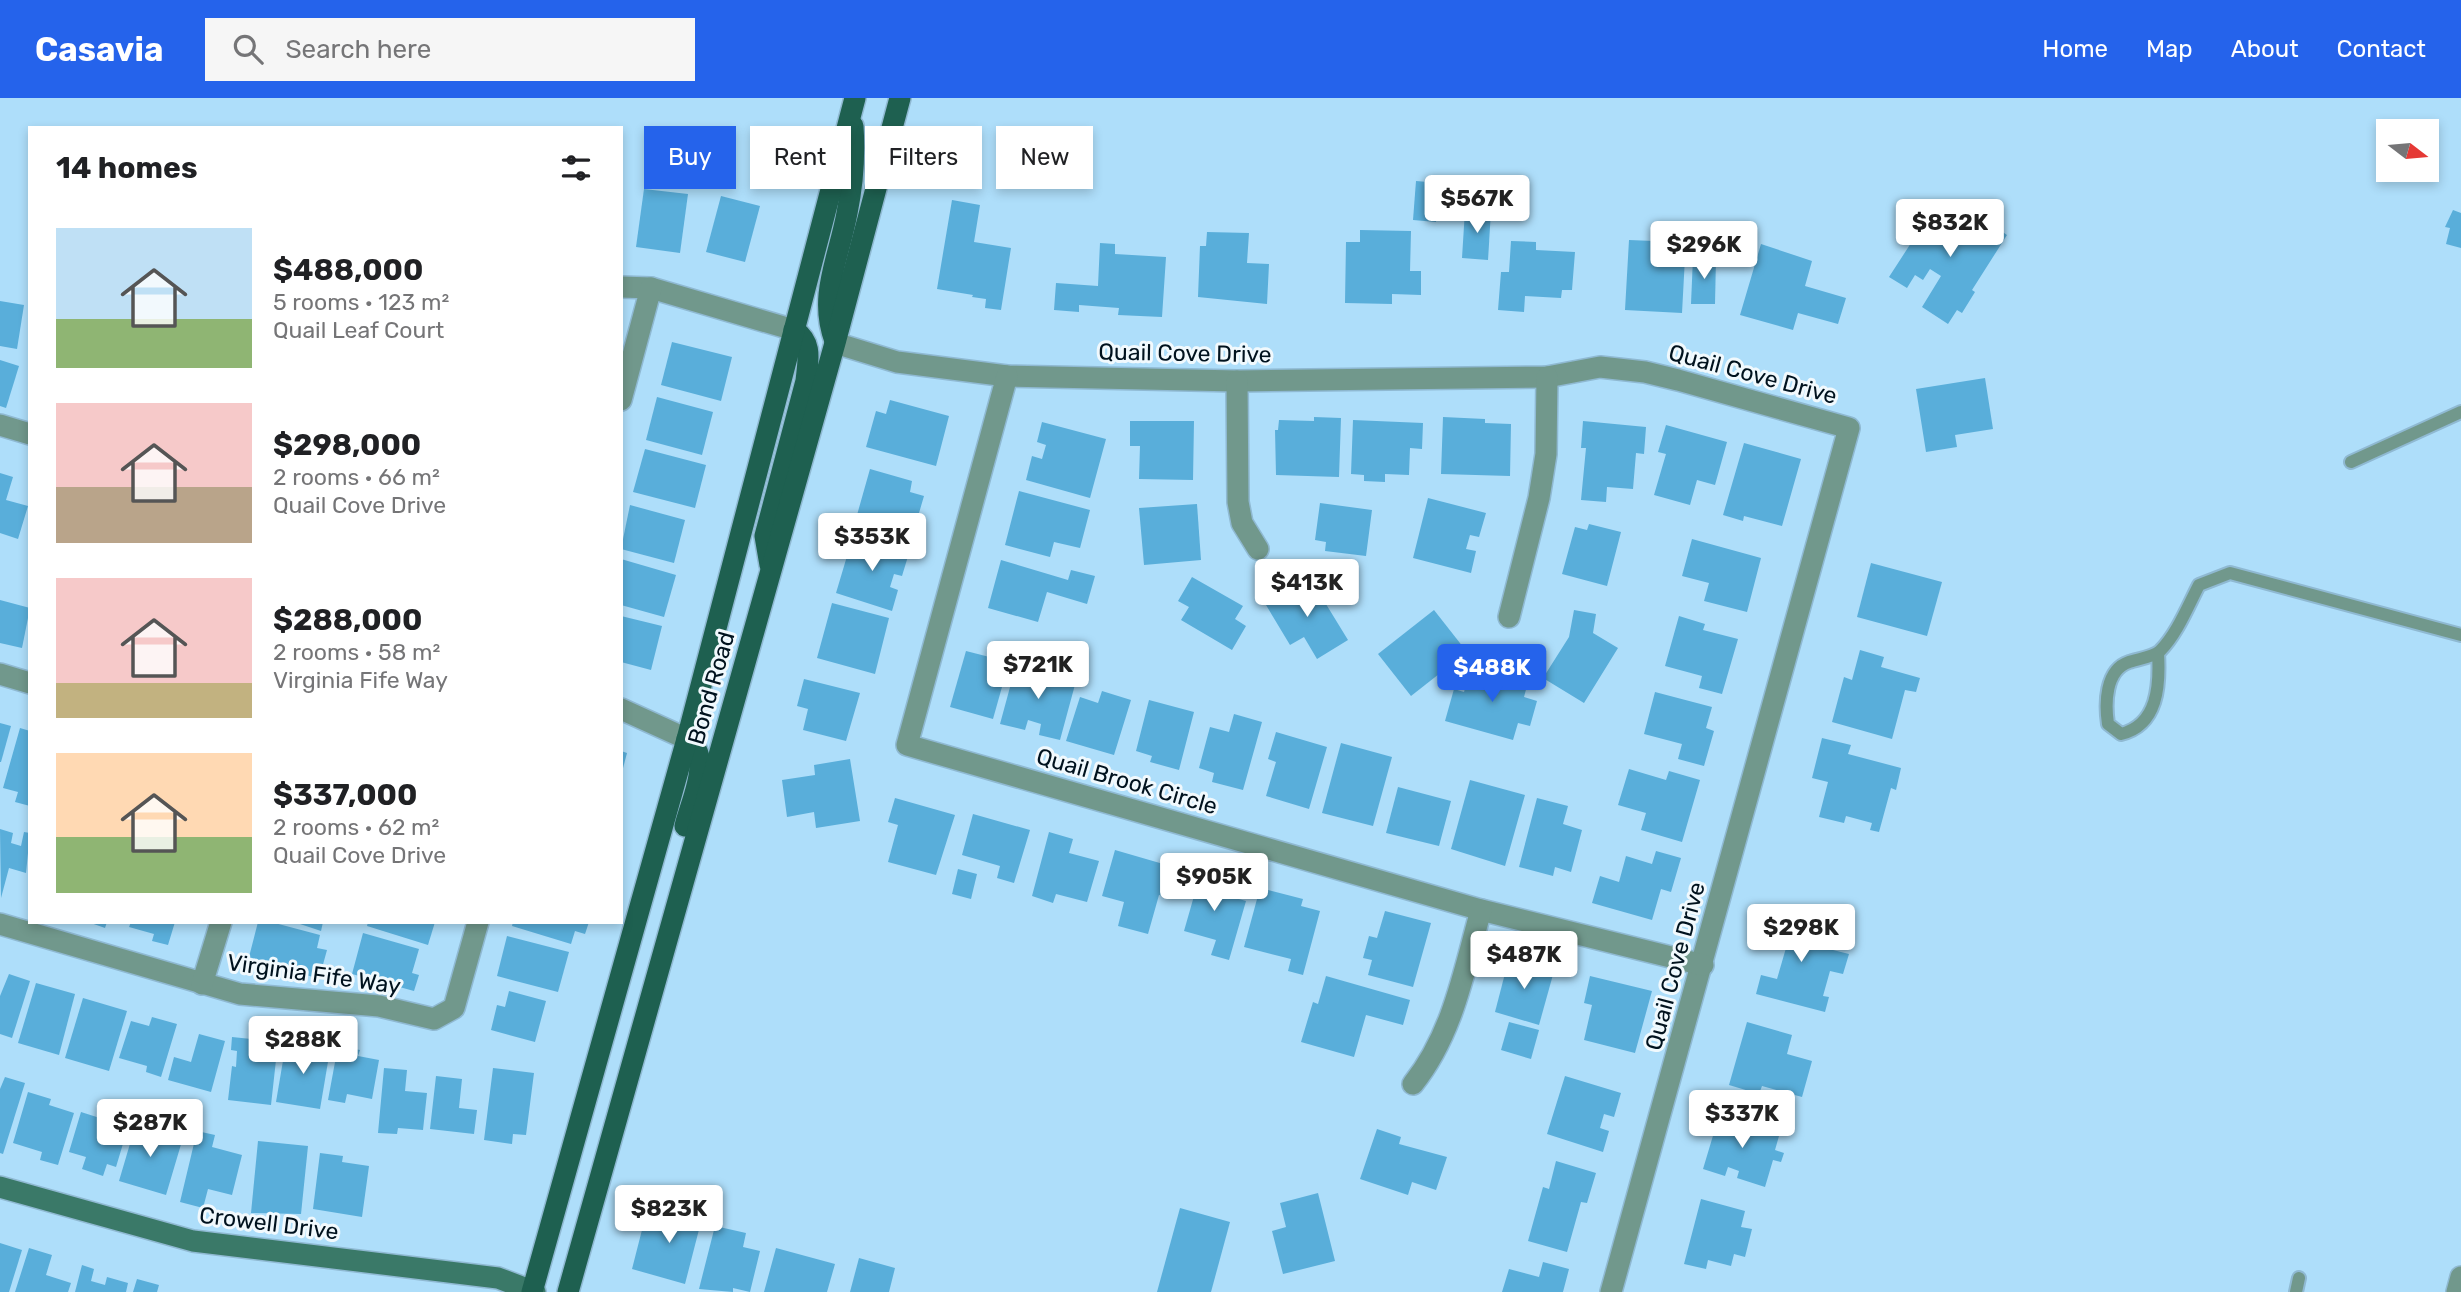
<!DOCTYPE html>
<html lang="en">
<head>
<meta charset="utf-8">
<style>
	:root { --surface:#fff; --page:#f6f6f6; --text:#202124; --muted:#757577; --accent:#2563eb }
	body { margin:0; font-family:Rubik,sans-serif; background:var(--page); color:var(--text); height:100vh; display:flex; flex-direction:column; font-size:26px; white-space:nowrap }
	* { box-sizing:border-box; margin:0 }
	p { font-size:23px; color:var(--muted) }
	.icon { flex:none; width:38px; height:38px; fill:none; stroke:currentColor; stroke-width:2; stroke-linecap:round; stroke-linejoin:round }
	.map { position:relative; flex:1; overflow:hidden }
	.side { position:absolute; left:28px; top:28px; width:595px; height:798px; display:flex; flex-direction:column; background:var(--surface); border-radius:0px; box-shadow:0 4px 10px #0003 }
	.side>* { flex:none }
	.banner { position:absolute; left:644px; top:28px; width:665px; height:63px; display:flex; gap:14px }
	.needle { width:46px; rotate:106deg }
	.controls { position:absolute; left:2376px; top:21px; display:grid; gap:14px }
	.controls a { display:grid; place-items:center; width:63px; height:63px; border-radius:0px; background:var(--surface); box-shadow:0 4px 10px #0003; font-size:35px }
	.price { position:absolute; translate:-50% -60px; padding:0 16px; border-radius:7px; background:#fff; color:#222; font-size:23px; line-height:46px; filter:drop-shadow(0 2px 4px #0008) }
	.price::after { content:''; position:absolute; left:50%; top:42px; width:21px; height:16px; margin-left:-10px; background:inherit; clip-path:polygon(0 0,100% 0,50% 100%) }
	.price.selected { background:var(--accent); color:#fff }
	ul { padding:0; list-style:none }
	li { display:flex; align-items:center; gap:21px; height:175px; padding:0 28px }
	li span { display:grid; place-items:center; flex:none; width:196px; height:140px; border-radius:0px; color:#555 }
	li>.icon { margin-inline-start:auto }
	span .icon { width:84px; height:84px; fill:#fffc; stroke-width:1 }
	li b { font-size:30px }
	h2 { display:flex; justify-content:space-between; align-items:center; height:84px; padding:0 28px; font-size:30px }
	.pill { padding:0 24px; border-radius:0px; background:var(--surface); box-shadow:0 4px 10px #0003; font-size:24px; line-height:63px }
	.pill.selected { background:var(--accent); color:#fff }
	header { display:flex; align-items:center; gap:42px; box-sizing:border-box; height:98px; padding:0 35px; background:var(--accent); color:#fff }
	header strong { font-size:33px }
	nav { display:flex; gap:38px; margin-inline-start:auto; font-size:24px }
	.search { width:490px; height:63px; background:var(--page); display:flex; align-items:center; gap:18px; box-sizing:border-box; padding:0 24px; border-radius:0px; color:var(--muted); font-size:26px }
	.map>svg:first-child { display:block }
	.building { fill:#59aeda }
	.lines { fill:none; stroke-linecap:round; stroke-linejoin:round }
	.lane-casing { stroke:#8fb9d2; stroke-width:16 }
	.street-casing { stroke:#8fb9d2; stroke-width:24 }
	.secondary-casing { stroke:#8fb9d2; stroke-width:24 }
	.primary-casing { stroke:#8fb9d2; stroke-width:24 }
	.lane { stroke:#71988c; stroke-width:12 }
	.street { stroke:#71988c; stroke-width:21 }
	.secondary { stroke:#3a7968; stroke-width:21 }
	.primary { stroke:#1e6050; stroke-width:21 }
	.labels { text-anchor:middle; stroke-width:6; stroke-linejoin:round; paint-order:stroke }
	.street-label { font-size:23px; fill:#00121e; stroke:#f1f9fd }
</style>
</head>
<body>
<header>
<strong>Casavia</strong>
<div class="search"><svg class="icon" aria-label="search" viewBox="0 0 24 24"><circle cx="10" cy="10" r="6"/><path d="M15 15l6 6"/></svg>Search here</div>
<nav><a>Home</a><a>Map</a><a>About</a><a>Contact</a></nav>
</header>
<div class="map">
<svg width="2461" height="1194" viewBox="0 0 2461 1194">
	<rect width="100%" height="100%" fill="#aedefa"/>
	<g class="building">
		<path d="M1416 83 1440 85 1436 124 1413 122Z"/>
		<path d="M644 91 688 96 680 155 636 149Z"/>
		<path d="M721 98 760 108 745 164 706 154Z"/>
		<path d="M952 102 980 107 974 144 1011 150 1001 212 985 210 986 201 972 199 973 197 937 191Z"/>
		<path d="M1935 108 1955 121 1964 108 2007 137 1972 192 1975 194 1962 215 1957 212 1948 226 1922 209 1941 178 1930 171 1923 182 1915 177 1907 190 1889 179Z"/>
		<path d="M1465 112 1491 113 1488 162 1462 160Z"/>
		<path d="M2453 112 2461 115V150L2446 146 2450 130 2445 129Z"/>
		<path d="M1360 132 1411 133 1410 173H1421V197L1392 196V206L1345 205 1346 144H1360Z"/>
		<path d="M1207 134 1249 135 1247 165 1269 166 1267 206 1198 199 1200 148H1206Z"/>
		<path d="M1654 139 1686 141 1682 215 1625 212 1629 142 1654 143Z"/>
		<path d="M1511 143 1536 144V152L1575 154 1572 192H1562L1561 200 1525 198 1524 214 1498 212 1501 174H1509Z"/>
		<path d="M1100 145 1115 146V156L1166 159 1162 219 1118 217 1119 210 1079 207V214L1054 212 1056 185 1098 188Z"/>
		<path d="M1761 146 1812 163 1805 188 1846 200 1838 226 1798 215 1793 232 1740 217Z"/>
		<path d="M1693 159 1716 160 1715 206H1691Z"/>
		<path d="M0 203 24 207 17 251 0 248Z"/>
		<path d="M672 244 732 259 721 303 661 287Z"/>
		<path d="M0 262 19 268 6 310 0 308Z"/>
		<path d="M1985 280 1993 331 1955 337 1957 349 1926 354 1916 291Z"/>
		<path d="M657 299 713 314 702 357 646 342Z"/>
		<path d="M890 302 949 318 936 368 866 349 876 313 886 316Z"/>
		<path d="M1314 319 1341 320 1339 379 1276 377 1275 332H1278L1279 322 1314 323Z"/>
		<path d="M1443 319 1485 321V325L1511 326 1510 378 1441 376Z"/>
		<path d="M1353 322 1423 325 1422 351 1410 350 1409 377 1385 376V384L1364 383V377L1351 376Z"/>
		<path d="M1130 323H1194L1193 382 1139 381 1140 348H1130Z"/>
		<path d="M1583 323 1646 329 1644 356 1636 355 1633 391 1607 389 1606 404 1581 402 1586 350H1581Z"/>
		<path d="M1042 324 1106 341 1090 400 1026 382 1032 358 1042 361 1046 347 1037 344Z"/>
		<path d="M1666 327 1727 344 1715 387 1697 382 1690 407 1654 397 1666 356 1658 354Z"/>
		<path d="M1744 345 1801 361 1782 428 1744 418 1743 423 1723 417Z"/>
		<path d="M645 351 706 367 695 410 633 394Z"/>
		<path d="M870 371 912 383 910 394 924 398 914 432 857 417Z"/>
		<path d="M0 375 13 379 6 402 28 408 18 441 0 435Z"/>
		<path d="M1019 393 1090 412 1080 450 1054 444 1050 459 1005 447Z"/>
		<path d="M1428 400 1486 415 1479 439 1470 437 1466 451 1476 453 1471 475 1413 460Z"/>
		<path d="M1320 405 1372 412 1366 458 1325 453 1326 444 1315 442Z"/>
		<path d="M1197 406 1201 462 1144 467 1139 410Z"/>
		<path d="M630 407 685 422 674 465 621 451Z"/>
		<path d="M1589 426 1621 434 1607 488 1562 476 1575 429 1587 432Z"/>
		<path d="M853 438 909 455 902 478 894 476 890 489 898 492 892 513 836 495Z"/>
		<path d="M1692 441 1761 460 1747 514 1704 503 1709 485 1682 478Z"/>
		<path d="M621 461 676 477 664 519 621 507Z"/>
		<path d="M1001 462 1068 482 1071 472 1095 478 1087 506 1047 494 1038 524 988 510Z"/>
		<path d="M1871 465 1942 484 1927 538 1857 519Z"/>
		<path d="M1192 479 1243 508 1235 521 1246 528 1232 552 1181 522 1189 509 1178 503Z"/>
		<path d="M1310 480 1348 542 1317 561 1304 539 1290 547 1266 507Z"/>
		<path d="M0 502 30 510 22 550 0 545Z"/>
		<path d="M832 505 889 520 875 576 817 560Z"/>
		<path d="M1434 512 1467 554 1411 598 1378 556Z"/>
		<path d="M1574 512 1596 516 1593 535 1618 550 1584 605 1543 580 1569 539Z"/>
		<path d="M621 518 662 528 651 572 621 564Z"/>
		<path d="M1679 518 1705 526 1703 532 1738 541 1722 596 1699 590 1702 578 1665 568Z"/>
		<path d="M1860 552 1884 559 1881 569 1920 580 1916 594 1905 592 1892 641 1832 624 1844 579 1852 582Z"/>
		<path d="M966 553 1009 564 993 621 950 609Z"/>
		<path d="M1016 567 1076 583 1060 642 1039 637 1041 626 1028 622 1025 632 1000 626Z"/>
		<path d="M1471 569 1528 584 1524 599 1537 603 1530 628 1518 625 1513 642 1445 623 1454 591 1464 594Z"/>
		<path d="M804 581 860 595 846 643 803 632 808 611 797 608Z"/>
		<path d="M1102 593 1131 602 1114 657 1066 643 1080 599 1098 605Z"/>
		<path d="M1655 594 1712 609 1706 630 1714 633 1704 668 1678 661 1682 646 1644 636Z"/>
		<path d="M1149 602 1194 614 1179 672 1150 664 1152 658 1136 653Z"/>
		<path d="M1234 616 1262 624 1243 692 1212 684 1214 675 1199 670 1210 629 1229 634Z"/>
		<path d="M0 625 11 628 1 664H0Z"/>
		<path d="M20 630 30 633V708L15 704 18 694 3 690Z"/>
		<path d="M1276 634 1327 649 1309 711 1266 698 1276 664 1268 661Z"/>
		<path d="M1822 640 1851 647 1848 656 1901 670 1896 692 1891 690 1879 734 1870 732 1872 725 1846 718 1844 725 1819 719 1828 684 1812 680Z"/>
		<path d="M1341 645 1392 659 1373 728 1322 715Z"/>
		<path d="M621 653 627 655 622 674H621Z"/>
		<path d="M850 661 860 723 816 730 814 714 787 719 782 682 815 677 814 667Z"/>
		<path d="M1629 671 1666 682 1669 673 1700 682 1682 744 1641 732 1646 715 1618 707Z"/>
		<path d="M1470 682 1525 697 1505 768 1451 751Z"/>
		<path d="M1398 689 1451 703 1439 748 1386 735Z"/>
		<path d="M895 700 955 717 936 777 888 764 898 727 888 724Z"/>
		<path d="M1537 700 1568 708 1563 726 1582 732 1571 774 1555 769 1553 778 1519 769Z"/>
		<path d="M973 716 1030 732 1014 785 997 780 1000 768 962 757Z"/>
		<path d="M0 731 13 735 11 745 21 748 24 734 30 735 26 775 9 770 1 800Z"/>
		<path d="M1049 734 1073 741 1069 755 1099 763 1087 804 1056 796 1053 805 1032 798Z"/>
		<path d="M1115 752 1177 770 1169 799 1159 797 1148 836 1118 828 1124 804 1102 798Z"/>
		<path d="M1656 753 1681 760 1671 794 1661 791 1652 822 1592 805 1600 778 1619 784 1626 758 1652 766Z"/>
		<path d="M958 771 977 776 971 801 952 796Z"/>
		<path d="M1193 772 1223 780 1220 790 1233 794 1232 799 1246 803 1229 862 1211 857 1216 842 1184 833 1194 798 1186 796Z"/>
		<path d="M1260 790 1303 801 1301 808 1320 813 1303 877 1288 873 1291 861 1244 849Z"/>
		<path d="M1385 813 1431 825 1413 889 1368 877 1372 862 1363 860 1369 838 1377 840Z"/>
		<path d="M1767 818 1838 836 1833 852 1849 856 1843 876 1830 873 1823 898 1829 899 1825 914 1756 896 1761 877 1777 881 1786 850 1760 844Z"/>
		<path d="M88 824H107L105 830Z"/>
		<path d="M131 824H175L168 847 152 843 154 836 129 829Z"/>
		<path d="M258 824H271L320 837 317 850 327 852 319 881 249 859Z"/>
		<path d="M294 824H323L321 833Z"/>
		<path d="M368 824H435L428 847 367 828Z"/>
		<path d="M513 824H589L585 836 575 833 571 846 512 828Z"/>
		<path d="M363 835 419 851 412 875 419 877 414 893 352 876Z"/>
		<path d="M507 838 569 854 558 894 497 878Z"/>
		<path d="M1509 860 1554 873 1539 927 1495 914Z"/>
		<path d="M9 876 30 883 12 940 0 936V898Z"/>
		<path d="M1326 878 1410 902 1403 927 1366 917 1354 959 1301 944 1313 904 1318 906Z"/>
		<path d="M1590 878 1652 893 1635 955 1584 942 1592 907 1584 905Z"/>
		<path d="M36 885 75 896 59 957 18 945Z"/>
		<path d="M509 893 546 903 535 944 491 932 497 907 505 909Z"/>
		<path d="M83 900 127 913 109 973 65 960Z"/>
		<path d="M152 919 177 926 161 979 146 974 147 968 119 960 131 923 149 928Z"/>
		<path d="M1509 924 1539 932 1531 961 1501 952Z"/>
		<path d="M1747 924 1792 937 1787 956 1812 963 1802 999 1762 988 1759 996 1729 987Z"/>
		<path d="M199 936 225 943 211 994 168 982 174 959 191 964Z"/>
		<path d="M232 939 278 944 271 1007 228 1002 232 968 236 969 237 953 231 952Z"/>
		<path d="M286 945 330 952 320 1011 276 1004Z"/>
		<path d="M338 948 360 952 358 958 379 962 372 1001 347 996 345 1005 328 1002Z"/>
		<path d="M384 970 407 972 405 993 427 995 423 1032 398 1030 397 1036 378 1035Z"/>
		<path d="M493 970 534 975 526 1037 513 1036 512 1046 484 1042Z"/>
		<path d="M436 978 462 981 459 1010 477 1012 474 1036 430 1031Z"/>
		<path d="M1565 978 1621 995 1614 1019 1604 1016 1600 1030 1609 1033 1603 1054 1547 1036Z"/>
		<path d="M5 979 25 985 3 1056 0 1055V991Z"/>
		<path d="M28 994 51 1001 49 1007 74 1015 58 1067 40 1062 42 1054 13 1045Z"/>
		<path d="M1721 1011 1747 1019 1745 1027 1779 1038 1775 1052 1784 1055 1781 1064 1773 1062 1765 1089 1737 1080 1739 1073 1728 1069 1725 1078 1703 1071Z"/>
		<path d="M81 1014 128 1029 116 1069 107 1066 103 1078 82 1071 86 1059 69 1054Z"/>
		<path d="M137 1022 160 1029 158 1036 182 1043 166 1097 119 1083Z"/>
		<path d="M1377 1031 1401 1039 1399 1046 1447 1059 1436 1092 1412 1084 1408 1097 1360 1081Z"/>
		<path d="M197 1033 215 1037 212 1049 242 1057 232 1097 208 1091 203 1110 180 1104Z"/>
		<path d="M258 1043 308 1048 301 1116 251 1115Z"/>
		<path d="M320 1055 343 1058 342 1064 369 1068 362 1119 313 1111Z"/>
		<path d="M1556 1063 1596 1075 1587 1105 1581 1104 1567 1154 1528 1143 1543 1089 1549 1091Z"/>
		<path d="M1318 1095 1335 1163 1283 1176 1272 1133 1286 1129 1280 1105Z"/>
		<path d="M1701 1101 1745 1113 1741 1129 1752 1131 1745 1159 1734 1156 1731 1168 1708 1162 1706 1171 1684 1166Z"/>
		<path d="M668 1106 703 1116 685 1186 632 1171 643 1128 661 1133Z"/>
		<path d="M1180 1110 1230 1124 1211 1194H1157Z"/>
		<path d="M715 1128 746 1135 743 1149 760 1153 750 1194 733 1190V1194L699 1191Z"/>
		<path d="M0 1145 22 1152 9 1194H0Z"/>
		<path d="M29 1150 52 1157 46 1177 71 1185 68 1194H15Z"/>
		<path d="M776 1150 835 1166 827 1194H764Z"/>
		<path d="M859 1160 895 1170 889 1194H850Z"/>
		<path d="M1543 1164 1569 1171 1563 1194H1502L1509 1171 1539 1179Z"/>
		<path d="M82 1167 94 1171 91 1183 105 1187 107 1179 128 1185 126 1194H75Z"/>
		<path d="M137 1181 159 1187 157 1194H133Z"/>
	</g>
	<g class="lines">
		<g class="lane-casing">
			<g id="lane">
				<path d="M2351 364 2461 314"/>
				<path d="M2158 555C2160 587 2158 627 2121 636L2108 626C2105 606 2105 572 2129 564 2138 561 2153 559 2160 553 2177 536 2188 508 2199 487L2230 475 2461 537"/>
				<path d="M2296 1194 2299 1180"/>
			</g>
		</g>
		<g class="street-casing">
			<g id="street">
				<path d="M621 189 651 190 794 232"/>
				<path d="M835 245 897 264 1007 278 1237 283 1547 279 1600 269 1645 274 1678 282 1849 330 1611 1194"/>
				<path d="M1007 278 907 647 1481 812 1703 867"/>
				<path d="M1237 283 1238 404 1242 425 1258 451"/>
				<path d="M621 302 651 190"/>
				<path d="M0 327 30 336"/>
				<path d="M1509 519 1539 400 1546 356 1547 279"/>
				<path d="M0 576 30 585"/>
				<path d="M621 611 687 641"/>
				<path d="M0 826 240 896 379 908 434 921 454 910 478 824"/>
				<path d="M202 886 221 824"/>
				<path d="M1413 986C1453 936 1464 873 1481 812"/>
				<path d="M2457 1194 2461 1179"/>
			</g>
		</g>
		<g class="secondary-casing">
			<path id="secondary" d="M0 1089 193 1143 498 1180 535 1194"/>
		</g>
		<g class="primary-casing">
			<g id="primary">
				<path d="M835 243C818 198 839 160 847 115 853 86 855 58 853 28"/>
				<path d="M770 467 765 438 806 283C808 262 813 245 794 232"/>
				<path d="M685 728C691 702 714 660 687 641"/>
				<path d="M532 1194 687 641 855 0"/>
				<path d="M568 1194 835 245 900 0"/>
			</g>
		</g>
		<use href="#lane" class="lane"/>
		<use href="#street" class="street"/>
		<use href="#secondary" class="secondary"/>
		<use href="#primary" class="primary"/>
	</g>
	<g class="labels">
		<g class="street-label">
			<text transform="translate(1185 255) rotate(1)" y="8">Quail Cove Drive</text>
			<text transform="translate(1753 276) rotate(15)" y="8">Quail Cove Drive</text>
			<text transform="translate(711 590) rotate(-74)" y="8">Bond Road</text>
			<text transform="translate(1127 683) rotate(16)" y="8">Quail Brook Circle</text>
			<text transform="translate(1675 868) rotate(-75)" y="8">Quail Cove Drive</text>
			<text transform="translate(314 876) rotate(8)" y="8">Virginia Fife Way</text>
			<text transform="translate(269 1125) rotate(7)" y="8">Crowell Drive</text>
		</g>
	</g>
</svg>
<div class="controls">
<a><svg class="needle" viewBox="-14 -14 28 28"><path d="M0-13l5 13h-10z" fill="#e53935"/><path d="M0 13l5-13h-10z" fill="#757577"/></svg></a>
</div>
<b class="price" style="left:1477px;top:137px">$567K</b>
<b class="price" style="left:1950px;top:161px">$832K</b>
<b class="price" style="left:1704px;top:183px">$296K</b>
<b class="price" style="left:872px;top:475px">$353K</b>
<b class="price" style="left:1307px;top:521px">$413K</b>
<b class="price" style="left:1038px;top:603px">$721K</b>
<b class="price selected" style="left:1492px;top:606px">$488K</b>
<b class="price" style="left:1214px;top:815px">$905K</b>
<b class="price" style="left:1801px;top:866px">$298K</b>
<b class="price" style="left:1524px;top:893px">$487K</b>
<b class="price" style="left:303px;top:978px">$288K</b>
<b class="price" style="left:1742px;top:1052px">$337K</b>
<b class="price" style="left:150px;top:1061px">$287K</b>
<b class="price" style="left:669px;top:1147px">$823K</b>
<div class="banner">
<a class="pill selected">Buy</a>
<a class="pill">Rent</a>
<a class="pill">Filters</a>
<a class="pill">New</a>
</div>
<section class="side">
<h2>14 homes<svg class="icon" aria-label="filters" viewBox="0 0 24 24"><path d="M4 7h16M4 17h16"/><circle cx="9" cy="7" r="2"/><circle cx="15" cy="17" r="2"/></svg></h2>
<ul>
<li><span style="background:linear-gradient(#bfe0f5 65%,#8fb573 0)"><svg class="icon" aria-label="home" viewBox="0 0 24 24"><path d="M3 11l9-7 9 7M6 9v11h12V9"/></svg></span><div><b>$488,000</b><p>5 rooms · 123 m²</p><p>Quail Leaf Court</p></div></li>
<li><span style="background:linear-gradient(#f6c9c9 60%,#b9a48a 0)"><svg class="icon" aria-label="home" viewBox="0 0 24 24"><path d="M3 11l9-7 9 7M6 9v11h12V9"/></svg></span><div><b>$298,000</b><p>2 rooms · 66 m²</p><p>Quail Cove Drive</p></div></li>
<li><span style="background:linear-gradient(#f6c9c9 75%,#c2b280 0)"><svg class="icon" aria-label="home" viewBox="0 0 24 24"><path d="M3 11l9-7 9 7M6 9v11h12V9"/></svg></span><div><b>$288,000</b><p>2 rooms · 58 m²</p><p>Virginia Fife Way</p></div></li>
<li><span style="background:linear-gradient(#ffd9b3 60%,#8fb573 0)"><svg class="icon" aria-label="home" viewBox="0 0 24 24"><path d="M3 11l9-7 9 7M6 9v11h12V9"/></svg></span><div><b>$337,000</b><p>2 rooms · 62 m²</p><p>Quail Cove Drive</p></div></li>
</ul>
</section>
</div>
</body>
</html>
